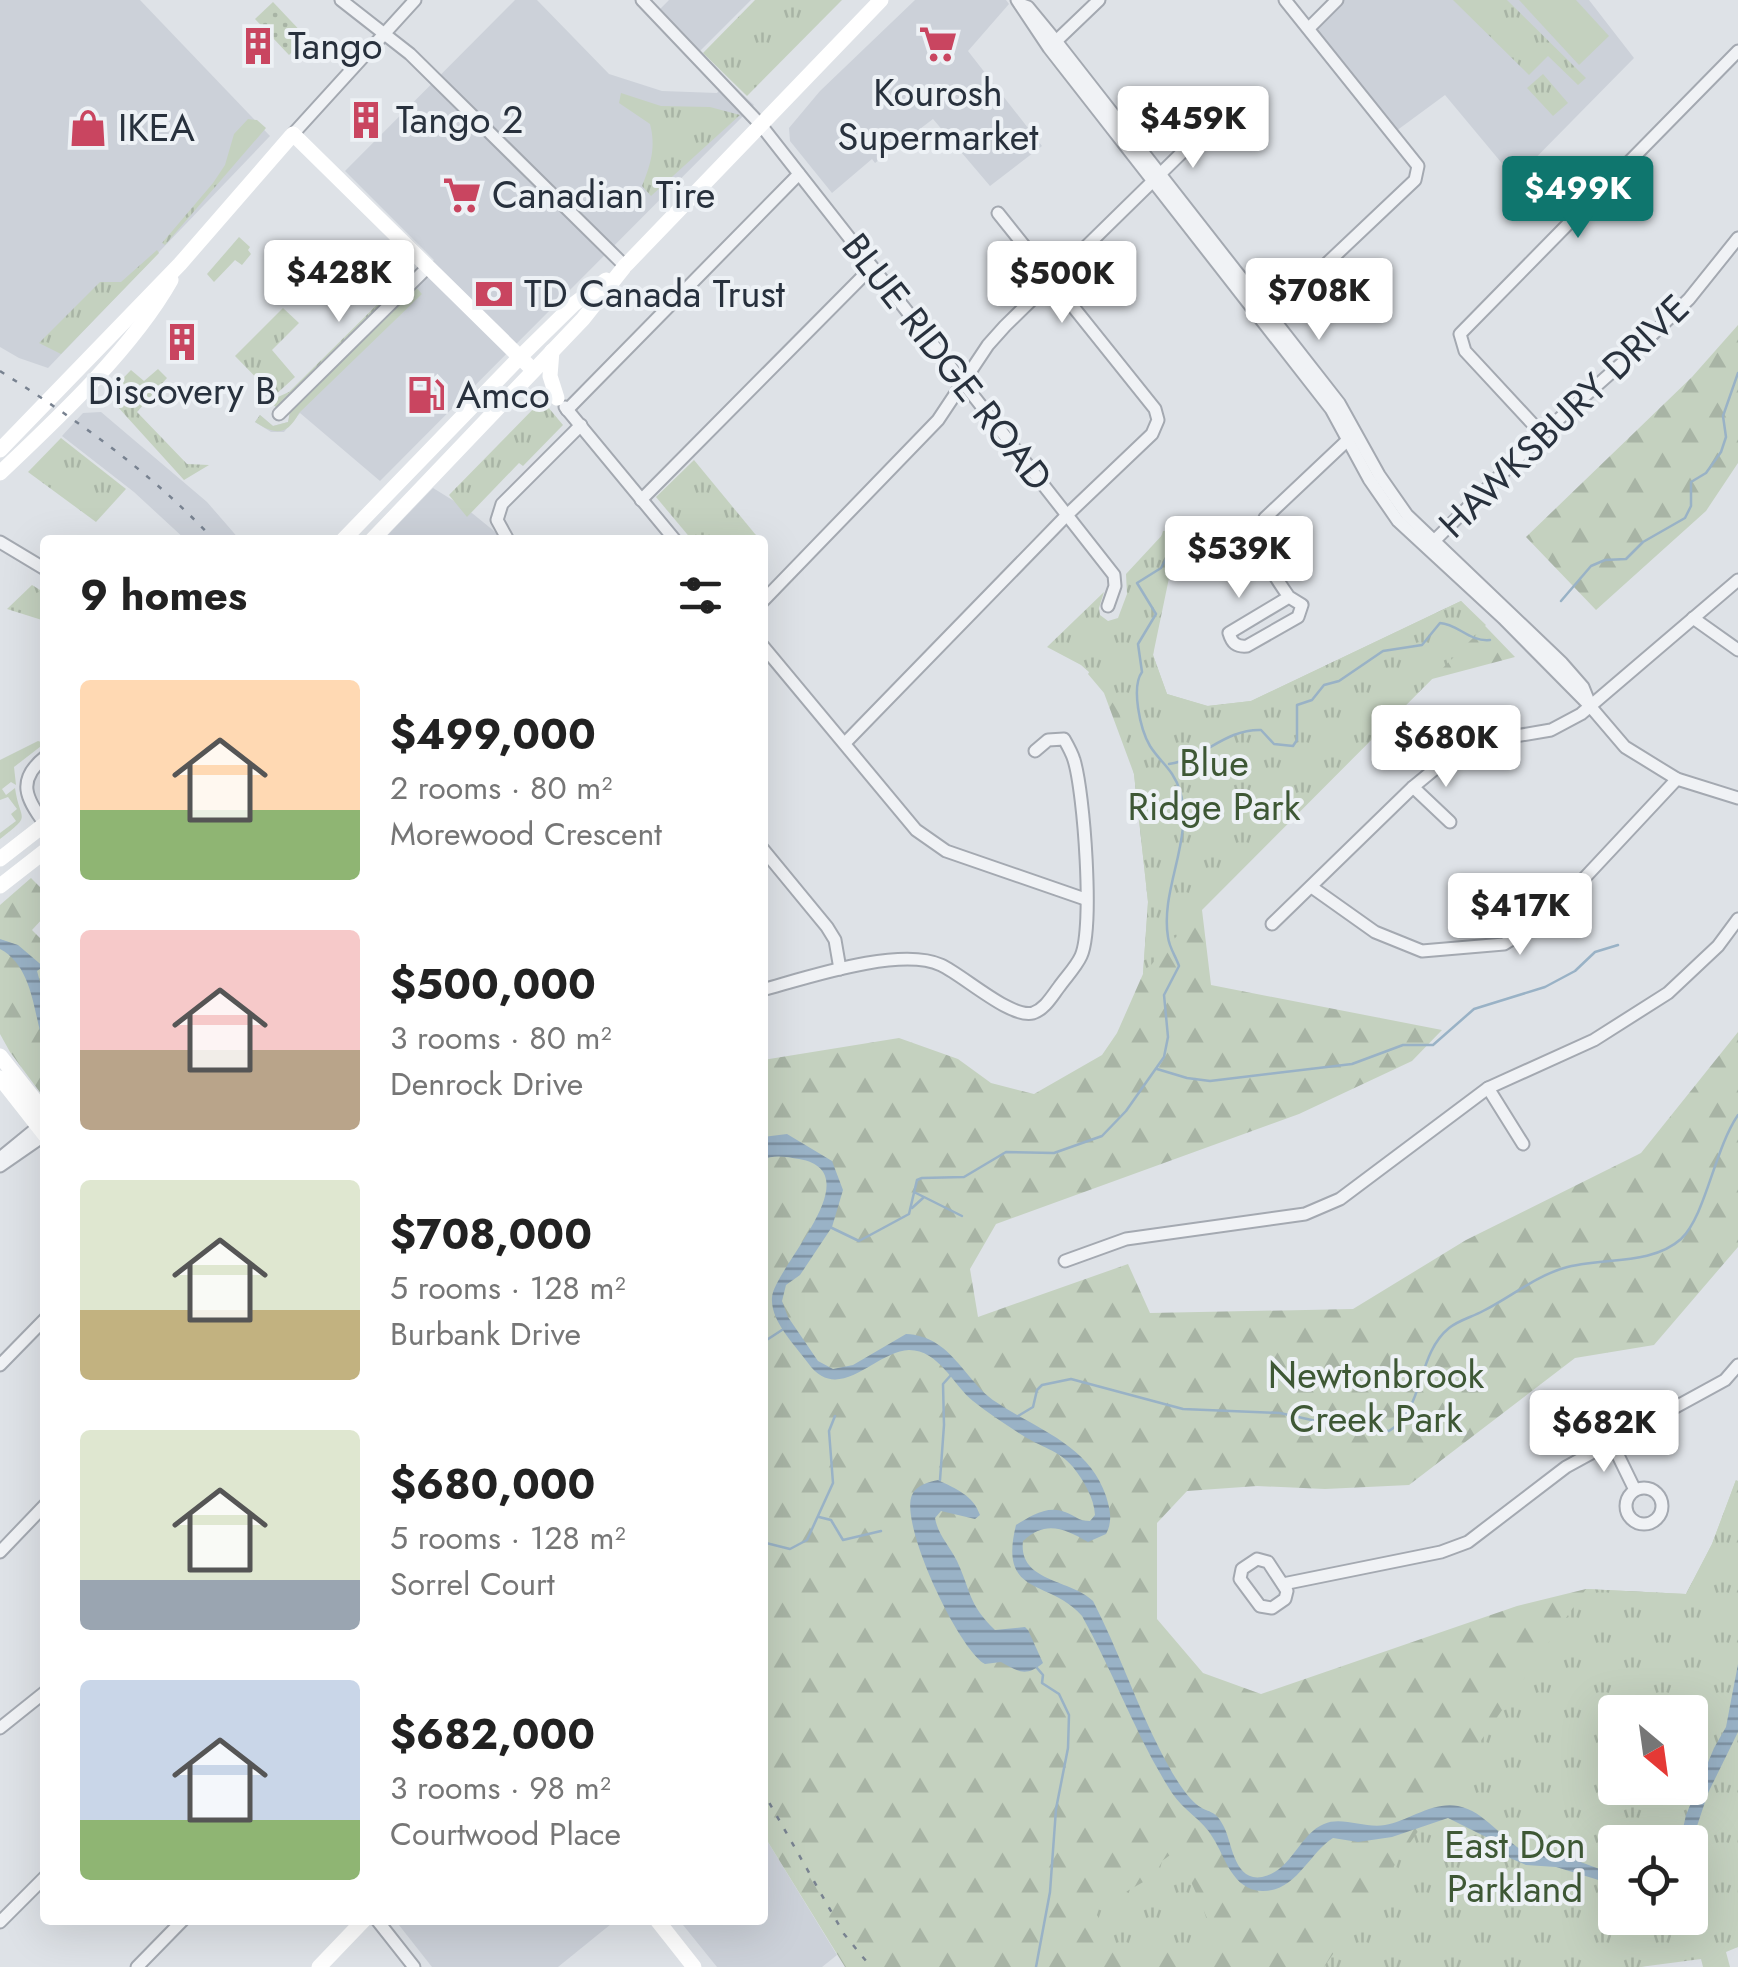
<!DOCTYPE html>
<html lang="en">
<head>
<meta charset="utf-8">
<style>
	:root { --surface:#fff; --page:#f2f2f2; --text:#222; --muted:#767676; --accent:#0f766e }
	body { margin:0; font-family:Jost,sans-serif; background:var(--page); color:var(--text); height:100vh; display:flex; flex-direction:column; font-size:38px; white-space:nowrap }
	* { box-sizing:border-box; margin:0 }
	p { font-size:32px; color:var(--muted) }
	.icon { flex:none; width:55px; height:55px; fill:none; stroke:currentColor; stroke-width:2; stroke-linecap:round; stroke-linejoin:round }
	.map { position:relative; flex:1; overflow:hidden }
	.sheet { position:absolute; left:40px; top:535px; width:728px; height:1390px; display:flex; flex-direction:column; background:var(--surface); border-radius:10px; box-shadow:0 10px 40px #0002 }
	.sheet>* { flex:none }
	.needle { width:65px; rotate:151deg }
	.controls { position:absolute; left:1598px; top:1695px; display:grid; gap:20px }
	.controls a { display:grid; place-items:center; width:110px; height:110px; border-radius:10px; background:var(--surface); box-shadow:0 10px 40px #0002; font-size:50px }
	.price { position:absolute; translate:-50% -85px; padding:0 22px; border-radius:10px; background:#fff; color:#222; font-size:32px; line-height:65px; filter:drop-shadow(0 2px 5px #0008) }
	.price::after { content:''; position:absolute; left:50%; top:60px; width:30px; height:22px; margin-left:-15px; background:inherit; clip-path:polygon(0 0,100% 0,50% 100%) }
	.price.on { background:var(--accent); color:#fff }
	ul { padding:0; list-style:none }
	li { display:flex; align-items:center; gap:30px; height:250px; padding:0 40px }
	li span { display:grid; place-items:center; flex:none; width:280px; height:200px; border-radius:10px; color:#555 }
	li>.icon { margin-inline-start:auto }
	span .icon { width:120px; height:120px; fill:#fffc; stroke-width:1 }
	li b { font-size:42px }
	h2 { display:flex; justify-content:space-between; align-items:center; height:120px; padding:0 40px; font-size:42px }
	.map>svg:first-child { display:block }
	.built { fill:#ccd1d9 }
	.grass { fill:#c4d1bf }
	.forest { fill:url(#forest-firs); fill-rule:evenodd }
	.park { fill:url(#park-tufts); fill-rule:evenodd }
	.garden { fill:url(#garden-dots) }
	.water { fill:url(#water-rules) }
	.lines { fill:none; stroke-linecap:round; stroke-linejoin:round }
	.stream { stroke:#99b2c6; stroke-width:2.5 }
	.street-casing { stroke:#a4a9b1; stroke-width:15 }
	.street { stroke:#f0f2f5; stroke-width:11 }
	.secondary { stroke:#fff; stroke-width:15 }
	.rail { stroke:#788290; stroke-width:2.5; stroke-dasharray:5 10; stroke-linecap:butt }
	.labels { text-anchor:middle; stroke-width:8; stroke-linejoin:round; paint-order:stroke }
	.poi-label { font-size:38px; fill:#28313d; stroke:#edf1f5; text-anchor:start }
	.street-label { font-size:38px; fill:#28313d; stroke:#edf1f5 }
	.park-label { font-size:38px; fill:#3e5835; stroke:#edf1f5 }
</style>
</head>
<body>
<div class="map">
<svg width="1738" height="1967" viewBox="0 0 1738 1967">
	<defs>
		<pattern id="forest-firs" width="22" height="20" patternUnits="userSpaceOnUse" patternTransform="scale(2.5)"><rect width="22" height="20" fill="#c4d1bf"/><path d="M5 1l3.5 6h-7zM16 11l3.5 6h-7z" fill="#a8b4a5"/></pattern>
		<pattern id="park-tufts" width="24" height="20" patternUnits="userSpaceOnUse" patternTransform="scale(2.5)"><rect width="24" height="20" fill="#c4d1bf"/><path d="M3 7l-1-3M5 7V3M7 7l1-3M15 17l-1-3M17 17v-4M19 17l1-3" fill="none" stroke="#a8b4a5"/></pattern>
		<pattern id="garden-dots" width="8" height="8" patternUnits="userSpaceOnUse" patternTransform="scale(2.5)"><rect width="8" height="8" fill="#c4d1bf"/><path d="M2 2h.1M6 6h.1" fill="none" stroke="#a8b4a5" stroke-width="1.8" stroke-linecap="round"/></pattern>
		<pattern id="water-rules" width="6" height="5" patternUnits="userSpaceOnUse" patternTransform="scale(2.5)"><rect width="6" height="5" fill="#99b2c6"/><path d="M0 2.5h6" fill="none" stroke="#7d91a2"/></pattern>
	</defs>
	<rect width="100%" height="100%" fill="#dee2e7"/>
	<g class="built">
		<path d="M0 0H140L270 136 48 368 19 358 0 347Z"/>
		<path d="M515 0H537L609 74 662 91 717 93 720 89 676 38 660 9 669 0H751L698 53 754 105 380 481 300 413 284 432H271L255 422 260 415 273 426 288 422 291 407 434 260 345 171Z"/>
		<path d="M915 0H1006L1009 4 968 51 1042 146 990 186 933 119 875 163 872 159 832 193 790 141 789 128 820 91Z"/>
		<path d="M1337 0H1589L1634 58 1515 179 1445 95 1392 134 1309 28Z"/>
		<path d="M101 412 207 502 240 540H186L134 492 62 436 83 413Z"/>
		<path d="M433 488 467 509 505 540H383Z"/>
		<path d="M763 1834 837 1955 822 1967H717L679 1920H762Z"/>
		<path d="M395 1920H616L558 1967H432Z"/>
	</g>
	<g class="grass">
		<path d="M1519 0H1576L1609 36 1579 65Z"/>
		<path d="M239 237 250 247 248 250 251 254 242 265 235 260 214 282 207 274Z"/>
		<path d="M38 741 45 743 14 767 16 785 11 782 2 789 6 795 15 788C20 823 33 813 0 839V833L16 821 11 814 17 809 8 797 0 800V760Z"/>
	</g>
	<g class="forest">
		<path d="M1738 325V463L1706 511 1596 610 1526 537 1692 377Z"/>
		<path d="M1179 530 1153 655 1167 694 1207 706 1251 701 1461 601 1515 657 1432 679 1202 910 1211 985 1442 1030 1412 1061 1299 1114 996 1224 970 1269 978 1317 1128 1264 1150 1313 1353 1309 1466 1240 1641 1153 1738 1032V1247L1654 1345 1575 1358 1409 1485 1325 1489 1257 1486 1187 1491 1157 1523V1619L1203 1673 1261 1694 1517 1606 1586 1589 1686 1594 1712 1544 1736 1480 1738 1481V1947L1640 1967H845L763 1834V1060L899 1038 958 1059 991 1083 1034 1094 1102 1055 1117 1033 1143 974 1148 902 1134 774 1104 693 1088 674 1153 562 1163 531ZM1615 1712H1690V1788H1615ZM1615 1842H1690V1918H1615Z"/>
		<path d="M31 878 45 892V916L32 930 45 943V1099L10 1052 0 1034V905Z"/>
	</g>
	<g class="park">
		<path d="M755 0H842L747 96 703 53Z"/>
		<path d="M1453 0H1507L1586 78 1578 85 1548 56 1529 75Z"/>
		<path d="M1543 74 1568 103 1553 116 1527 88Z"/>
		<path d="M621 93 661 106 710 107 740 115 651 196 642 186C651 164 656 147 650 124L619 103Z"/>
		<path d="M248 119 257 120 266 128 165 245 162 243 213 183 225 165 234 134Z"/>
		<path d="M157 250 159 253 61 354 39 343 100 282H121Z"/>
		<path d="M405 277 408 281 278 409 269 401 289 392Z"/>
		<path d="M412 283 422 294 299 413C287 436 275 435 255 422L260 415 273 426 288 422 291 407Z"/>
		<path d="M283 308 299 323 272 350 295 377 274 396 235 356Z"/>
		<path d="M158 369 167 378 137 412 187 464 209 465 184 480 107 395 131 370 144 381Z"/>
		<path d="M542 400 563 425 523 466 519 463 467 517 449 495Z"/>
		<path d="M61 438 126 489 96 522 28 472Z"/>
		<path d="M694 460 760 540H692L656 497Z"/>
		<path d="M1165 532 1153 655 1167 694 1208 706 1251 701 1461 601 1486 625 1201 909 1143 974 1148 902 1134 774 1115 695 1081 665 1047 647 1104 592 1099 608 1100 615 1108 621 1118 618 1127 594 1126 574Z"/>
		<path d="M32 585 45 593V621L7 609Z"/>
		<path d="M1736 1480 1738 1947 1726 1952 1730 1967H1703L1701 1959 1640 1967H1324L1586 1589 1686 1594 1712 1544ZM1615 1712H1690V1788H1615ZM1615 1842H1690V1918H1615Z"/>
		<path d="M1177 1850 1218 1943 1179 1957 1163 1938 1123 1960 1094 1910 1159 1873 1162 1861Z"/>
	</g>
	<path class="garden" d="M273 2 307 38 289 55 255 19Z"/>
	<g class="water">
		<path d="M0 939 18 945 45 968V973L40 969 37 971 45 1000V1038L40 1031C33 1003 29 964 0 949Z"/>
		<path d="M787 1134 832 1161 843 1190 832 1227 800 1275 786 1285 782 1301 788 1317 818 1361 833 1369 853 1365 906 1334C952 1336 964 1381 996 1402 1038 1430 1089 1445 1106 1496 1110 1509 1113 1521 1106 1534L1088 1542C1064 1528 1045 1520 1023 1541 1018 1582 1070 1579 1093 1601 1119 1651 1136 1704 1162 1754 1170 1769 1183 1793 1196 1804 1208 1814 1215 1808 1224 1827 1232 1842 1234 1882 1262 1877 1292 1871 1299 1834 1324 1824 1342 1816 1366 1829 1385 1825 1408 1821 1433 1801 1458 1806 1485 1811 1503 1841 1527 1853 1536 1857 1547 1854 1557 1856 1576 1858 1596 1869 1615 1874V1885L1556 1867 1526 1865 1510 1858 1492 1840 1448 1818 1392 1837 1358 1842 1333 1838C1309 1853 1296 1892 1262 1891 1232 1890 1225 1856 1213 1838 1203 1820 1183 1810 1172 1793 1136 1737 1114 1673 1082 1616 1049 1578 998 1598 1016 1525 1031 1516 1047 1505 1065 1512 1076 1516 1078 1521 1090 1521L1095 1515C1094 1498 1084 1481 1073 1467 1059 1450 1040 1447 1022 1435 1006 1425 988 1413 973 1401 953 1385 939 1350 909 1350 875 1351 839 1406 808 1363 795 1345 770 1321 772 1297 775 1267 873 1172 799 1159 787 1157 773 1154 763 1160V1137Z"/>
		<path d="M938 1480C956 1489 973 1495 980 1515L975 1519 941 1511 935 1518C938 1535 949 1545 957 1561 971 1591 968 1604 995 1630L1025 1627 1028 1630 1043 1663C1025 1678 1018 1671 1001 1662L985 1664C959 1650 899 1524 912 1495 916 1485 929 1482 938 1480Z"/>
		<path d="M1738 1664V1732L1708 1793 1690 1847V1842H1680L1686 1815 1714 1748 1726 1727Z"/>
	</g>
	<g class="lines">
		<g class="stream">
			<path d="M1561 601 1591 566 1605 560 1626 559 1643 542 1685 518 1691 506V482L1706 473 1721 452 1726 437 1723 416 1738 373"/>
			<path d="M1169 764C1204 759 1224 729 1261 730L1274 744 1293 746 1297 740V705L1312 700 1324 685 1339 681 1383 651 1422 645 1440 623C1458 624 1469 642 1490 640"/>
			<path d="M1157 1069 1187 1078 1210 1081 1352 1064 1403 1045H1433L1474 1009 1545 987 1575 971 1595 952 1618 945"/>
			<path d="M914 1192 962 1216"/>
			<path d="M912 1208 923 1198"/>
			<path d="M832 1228 859 1241 909 1214 917 1180 922 1178 964 1177 1006 1152 1054 1153 1102 1136 1126 1111 1164 1057 1168 1037 1164 995 1179 966C1176 957 1169 947 1168 937 1160 889 1194 839 1180 791 1174 770 1160 762 1150 746 1140 729 1131 687 1142 672L1138 644 1156 614 1137 583 1161 568 1171 550"/>
			<path d="M762 1343 782 1330"/>
			<path d="M1018 1416 1033 1407 1037 1390 1042 1385 1071 1379 1183 1409 1280 1413 1348 1428 1389 1431C1425 1409 1416 1355 1449 1328 1459 1320 1472 1317 1483 1311 1509 1298 1536 1276 1564 1268 1600 1257 1651 1266 1681 1239 1706 1215 1714 1150 1738 1115"/>
			<path d="M940 1480 944 1425 943 1384 951 1375"/>
			<path d="M819 1517 831 1520 843 1540 881 1531"/>
			<path d="M762 1542 790 1549 807 1540 833 1483 829 1431 835 1416"/>
			<path d="M1036 1967 1050 1892 1056 1809 1068 1748 1069 1715 1059 1694 1042 1683 1043 1675 1037 1668"/>
		</g>
		<g class="street-casing">
			<g id="street">
				<path d="M341 0 410 54 625 266"/>
				<path d="M642 0 760 124 1114 575 1115 586 1108 606"/>
				<path d="M1017 0 1049 48 1331 409 1369 479 1398 521 1503 618 1590 706 1625 747 1677 779 1738 798"/>
				<path d="M1020 4 1028 7 1056 41 1339 403 1379 475 1407 515 1562 663 1583 687 1589 702"/>
				<path d="M1309 28 1337 0"/>
				<path d="M1052 45 1099 0"/>
				<path d="M293 134 415 0"/>
				<path d="M1267 320 1415 180 1418 166 1285 0"/>
				<path d="M565 407 675 540"/>
				<path d="M567 410 799 174"/>
				<path d="M279 414 428 267"/>
				<path d="M1542 434 1465 351 1460 334 1738 51"/>
				<path d="M641 500 872 267"/>
				<path d="M508 540 497 520 502 504 581 425"/>
				<path d="M0 542 45 569"/>
				<path d="M1430 545 1542 434 1630 356 1689 299 1738 238"/>
				<path d="M1289 597 1302 605 1298 617 1247 646C1236 647 1232 643 1229 633L1289 597C1273 573 1251 547 1265 518L1353 435"/>
				<path d="M762 602 938 420 988 345 1005 326 1204 131"/>
				<path d="M1693 618 1738 650"/>
				<path d="M762 645 916 830 946 851 1085 899"/>
				<path d="M846 742 1067 515 1152 434 1158 420 1155 409 998 213"/>
				<path d="M1413 787 1450 822"/>
				<path d="M45 824C26 799 16 780 45 757"/>
				<path d="M762 848 827 927 835 940 840 969"/>
				<path d="M1313 888 1375 932 1422 951 1504 944 1548 917 1677 779"/>
				<path d="M1272 924 1413 787 1453 754 1480 742 1551 730 1581 714 1738 580"/>
				<path d="M762 990C806 978 900 946 941 965 963 975 1011 1019 1033 1013 1045 1009 1052 996 1059 987 1066 977 1076 967 1081 956 1094 928 1084 792 1074 760 1072 753 1068 746 1064 739L1048 740 1035 751"/>
				<path d="M1488 1088 1523 1144"/>
				<path d="M0 1158 33 1131 41 1130 39 1139 0 1166"/>
				<path d="M1065 1261 1126 1239 1305 1214 1340 1199 1488 1088 1594 1040 1668 993 1718 946 1738 919"/>
				<path d="M0 1365 45 1319"/>
				<path d="M1611 1441 1635 1490"/>
				<circle cx="1644" cy="1506" r="18"/>
				<path d="M0 1552 45 1505"/>
				<path d="M1257 1559 1268 1562 1287 1591 1285 1599 1272 1608 1260 1606 1240 1579 1242 1569Z"/>
				<path d="M1283 1584 1441 1552 1468 1542 1566 1467 1725 1380 1738 1365"/>
				<path d="M0 1728 45 1692"/>
				<path d="M377 1920 414 1967"/>
				<path d="M0 1922 45 1877"/>
				<path d="M137 1967 183 1920"/>
			</g>
		</g>
		<use href="#street" class="street"/>
		<g class="secondary">
			<path d="M552 351 550 376 557 398"/>
			<path d="M0 450 180 264 293 134 533 370"/>
			<path d="M0 473C57 419 132 349 171 280"/>
			<path d="M343 540 520 357 574 304 606 280"/>
			<path d="M372 540 583 319 625 266 881 0"/>
			<path d="M0 859 45 824"/>
			<path d="M0 886 45 851"/>
			<path d="M0 1056 45 1113"/>
			<path d="M0 1078 45 1135"/>
			<path d="M657 1920 694 1967"/>
			<path d="M319 1967 364 1920"/>
		</g>
		<g class="rail">
			<path d="M0 371C77 420 151 472 214 540"/>
			<path d="M762 1790 844 1934 871 1967"/>
		</g>
	</g>
	<defs>
		<g id="supermarket-bare" transform="scale(3)"><path d="M-6-5.5h2.5l.6 2H6L4.5 2H-2.5L-4.4-4H-6ZM-1.5 3.2a1.3 1.3 0 1 0 .1 0ZM3 3.2a1.3 1.3 0 1 0 .1 0Z" fill="#c94560" stroke="#edf1f5" stroke-width="2.5" paint-order="stroke"/></g>
		<g id="building-bare" transform="scale(3)"><path d="M-4-6H4V6H1V3H-1V6H-4ZM-2.5-4.3h1.7v1.8h-1.7ZM.8-4.3h1.7v1.8H.8ZM-2.5-1h1.7V.8h-1.7ZM.8-1h1.7V.8H.8Z" fill="#c94560" stroke="#edf1f5" stroke-width="2.5" paint-order="stroke"/></g>
		<g id="shop-bare" transform="scale(3)"><path d="M-5-2.5h2.3a2.7 3.5 0 0 1 5.4 0H5L5.5 6h-11ZM-1.5-2.5h3a1.5 2.3 0 0 0-3 0Z" fill="#c94560" stroke="#edf1f5" stroke-width="2.5" paint-order="stroke"/></g>
		<g id="bank-bare" transform="scale(3)"><path d="M-6-4H6V4H-6ZM0-2.3a2.3 2.3 0 1 0 0 4.6a2.3 2.3 0 1 0 0-4.6Z" fill="#c94560" stroke="#edf1f5" stroke-width="2.5" paint-order="stroke"/></g>
		<g id="fuel-bare" transform="scale(3)"><path d="M-5.5-6h7V0h2V4h1.3V-2.5L3-4.5l.8-.8L6-3V5H2.5V1h-1V6h-7ZM-4.2-4.7v3.2H.2V-4.7Z" fill="#c94560" stroke="#edf1f5" stroke-width="2.5" paint-order="stroke"/></g>
	</defs>
	<g fill-rule="evenodd">
		<use href="#supermarket-bare" x="938" y="44"/>
		<use href="#building-bare" x="258" y="46"/>
		<use href="#building-bare" x="366" y="120"/>
		<use href="#shop-bare" x="88" y="128"/>
		<use href="#supermarket-bare" x="462" y="195"/>
		<use href="#bank-bare" x="494" y="294"/>
		<use href="#building-bare" x="182" y="342"/>
		<use href="#fuel-bare" x="426" y="395"/>
	</g>
	<g class="labels">
		<g class="poi-label">
			<text x="288" y="59">Tango</text>
			<text x="938" y="106" text-anchor="middle">Kourosh<tspan x="938" dy="44">Supermarket</tspan></text>
			<text x="396" y="133">Tango 2</text>
			<text x="118" y="141">IKEA</text>
			<text x="492" y="208">Canadian Tire</text>
			<text x="524" y="307">TD Canada Trust</text>
			<text x="182" y="404" text-anchor="middle">Discovery B</text>
			<text x="456" y="408">Amco</text>
		</g>
		<g class="street-label">
			<text transform="translate(947 362) rotate(52)" y="13">BLUE RIDGE ROAD</text>
			<text transform="translate(1564 416) rotate(-44)" y="13">HAWKSBURY DRIVE</text>
		</g>
		<g class="park-label">
			<text x="1214" y="776">Blue<tspan x="1214" dy="44">Ridge Park</tspan></text>
			<text x="1376" y="1388">Newtonbrook<tspan x="1376" dy="44">Creek Park</tspan></text>
			<text x="1515" y="1858">East Don<tspan x="1515" dy="44">Parkland</tspan></text>
		</g>
	</g>
</svg>
<div class="controls">
<a><svg class="needle" viewBox="-14 -14 28 28"><path d="M0-13l5 13h-10z" fill="#e53935"/><path d="M0 13l5-13h-10z" fill="#767676"/></svg></a>
<a><svg class="icon" aria-label="locate" viewBox="0 0 24 24"><circle cx="12" cy="12" r="6"/><path d="M12 2v4M12 18v4M2 12h4M18 12h4"/></svg></a>
</div>
<b class="price" style="left:1193px;top:171px">$459K</b>
<b class="price on" style="left:1578px;top:241px">$499K</b>
<b class="price" style="left:339px;top:325px">$428K</b>
<b class="price" style="left:1062px;top:326px">$500K</b>
<b class="price" style="left:1319px;top:343px">$708K</b>
<b class="price" style="left:1239px;top:601px">$539K</b>
<b class="price" style="left:1446px;top:790px">$680K</b>
<b class="price" style="left:1520px;top:958px">$417K</b>
<b class="price" style="left:1604px;top:1475px">$682K</b>
<section class="sheet">
<h2>9 homes<svg class="icon" aria-label="filters" viewBox="0 0 24 24"><path d="M4 7h16M4 17h16"/><circle cx="9" cy="7" r="2"/><circle cx="15" cy="17" r="2"/></svg></h2>
<ul>
<li><span style="background:linear-gradient(#ffd9b3 65%,#8fb573 0)"><svg class="icon" aria-label="home" viewBox="0 0 24 24"><path d="M3 11l9-7 9 7M6 9v11h12V9"/></svg></span><div><b>$499,000</b><p>2 rooms · 80 m²</p><p>Morewood Crescent</p></div></li>
<li><span style="background:linear-gradient(#f6c9c9 60%,#b9a48a 0)"><svg class="icon" aria-label="home" viewBox="0 0 24 24"><path d="M3 11l9-7 9 7M6 9v11h12V9"/></svg></span><div><b>$500,000</b><p>3 rooms · 80 m²</p><p>Denrock Drive</p></div></li>
<li><span style="background:linear-gradient(#dfe7d0 65%,#c2b280 0)"><svg class="icon" aria-label="home" viewBox="0 0 24 24"><path d="M3 11l9-7 9 7M6 9v11h12V9"/></svg></span><div><b>$708,000</b><p>5 rooms · 128 m²</p><p>Burbank Drive</p></div></li>
<li><span style="background:linear-gradient(#dfe7d0 75%,#9aa5b1 0)"><svg class="icon" aria-label="home" viewBox="0 0 24 24"><path d="M3 11l9-7 9 7M6 9v11h12V9"/></svg></span><div><b>$680,000</b><p>5 rooms · 128 m²</p><p>Sorrel Court</p></div></li>
<li><span style="background:linear-gradient(#c9d6e8 70%,#8fb573 0)"><svg class="icon" aria-label="home" viewBox="0 0 24 24"><path d="M3 11l9-7 9 7M6 9v11h12V9"/></svg></span><div><b>$682,000</b><p>3 rooms · 98 m²</p><p>Courtwood Place</p></div></li>
</ul>
</section>
</div>
</body>
</html>
